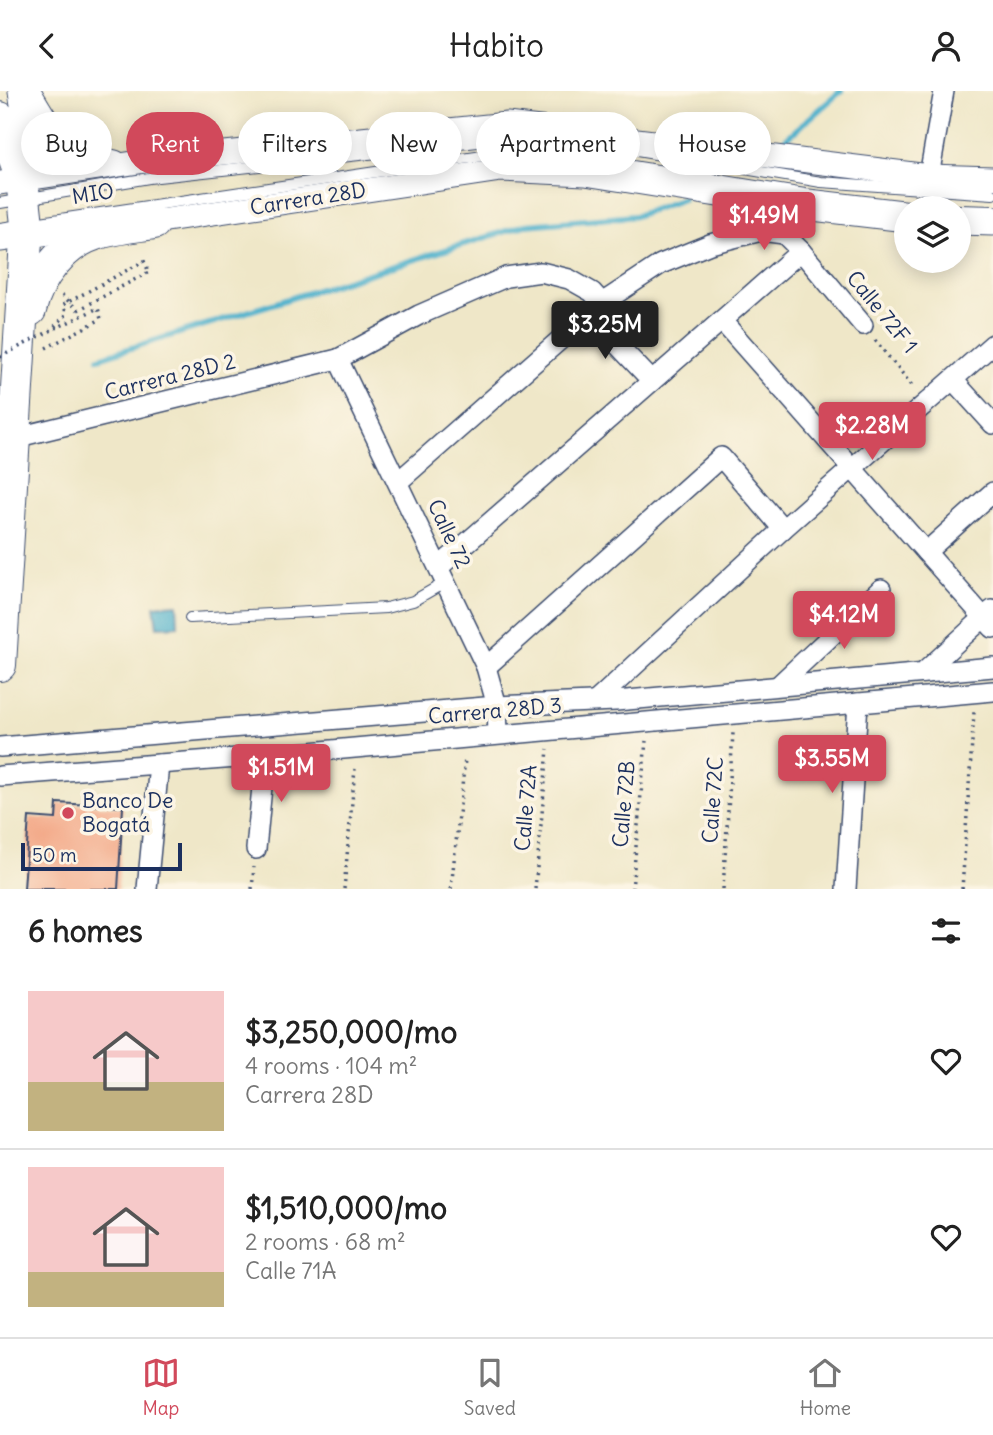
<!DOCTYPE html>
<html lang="en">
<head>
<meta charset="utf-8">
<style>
	:root { --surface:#fff; --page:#f6f6f6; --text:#222; --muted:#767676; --line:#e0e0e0; --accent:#d1495b }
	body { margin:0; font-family:Delius,sans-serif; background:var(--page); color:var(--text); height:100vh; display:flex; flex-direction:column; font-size:26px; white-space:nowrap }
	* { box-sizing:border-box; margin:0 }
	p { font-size:23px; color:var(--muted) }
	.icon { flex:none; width:38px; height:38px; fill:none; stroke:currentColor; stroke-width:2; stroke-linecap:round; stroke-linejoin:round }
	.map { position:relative; height:798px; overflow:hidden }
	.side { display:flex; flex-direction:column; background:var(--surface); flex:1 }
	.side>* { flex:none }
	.top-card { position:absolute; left:21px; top:21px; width:952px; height:63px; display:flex; gap:14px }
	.buttons { position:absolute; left:894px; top:105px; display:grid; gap:14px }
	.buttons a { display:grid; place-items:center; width:77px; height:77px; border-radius:50%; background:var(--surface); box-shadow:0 4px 18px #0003; font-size:35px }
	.scale { position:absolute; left:21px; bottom:18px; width:161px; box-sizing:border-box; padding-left:7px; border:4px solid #1b2f5e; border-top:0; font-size:19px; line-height:24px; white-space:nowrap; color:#1b2f5e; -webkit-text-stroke:5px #fcf5e5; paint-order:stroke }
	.price { position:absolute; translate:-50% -60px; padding:0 16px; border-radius:7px; background:var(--accent); color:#fff; font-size:23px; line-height:46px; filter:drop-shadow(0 2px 4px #0008) }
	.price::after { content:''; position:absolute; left:50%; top:42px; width:21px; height:16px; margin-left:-10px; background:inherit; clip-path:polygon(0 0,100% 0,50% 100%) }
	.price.selected { background:#222; color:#fff }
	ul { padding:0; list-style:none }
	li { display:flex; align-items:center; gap:21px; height:175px; padding:0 28px }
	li+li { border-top:2px solid var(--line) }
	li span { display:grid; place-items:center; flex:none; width:196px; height:140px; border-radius:0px; color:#555 }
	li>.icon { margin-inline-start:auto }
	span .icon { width:84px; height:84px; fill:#fffc; stroke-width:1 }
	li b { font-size:30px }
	h2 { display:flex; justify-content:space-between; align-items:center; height:84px; padding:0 28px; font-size:30px }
	.pill { padding:0 24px; border-radius:32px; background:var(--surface); box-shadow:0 4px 18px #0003; font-size:24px; line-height:63px }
	.pill.selected { background:var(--accent); color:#fff }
	header { display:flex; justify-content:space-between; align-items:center; height:91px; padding:0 28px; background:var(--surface); font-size:32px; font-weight:600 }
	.menu { display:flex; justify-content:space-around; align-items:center; height:98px; border-top:2px solid var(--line); background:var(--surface); font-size:19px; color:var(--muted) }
	.menu a { display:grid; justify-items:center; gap:4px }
	.menu .selected { color:var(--accent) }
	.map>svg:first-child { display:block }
	.water { fill:#4db1cc; stroke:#347095; stroke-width:2 }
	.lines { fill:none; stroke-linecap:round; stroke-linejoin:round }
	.stream { stroke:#4db1cc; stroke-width:6 }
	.building { fill:#f3a786 }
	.service-casing { stroke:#3b4b6e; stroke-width:12 }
	.minor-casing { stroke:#3b4b6e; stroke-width:22 }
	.tertiary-casing { stroke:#3b4b6e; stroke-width:25 }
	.trunk-casing { stroke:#3b4b6e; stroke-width:34 }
	.path { stroke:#3b4b6e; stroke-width:3.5; stroke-dasharray:2 5; stroke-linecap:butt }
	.service { stroke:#fff; stroke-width:10 }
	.minor { stroke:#fff; stroke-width:19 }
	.tertiary { stroke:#fff; stroke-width:23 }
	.trunk { stroke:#fff; stroke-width:32 }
	.path-bridge { stroke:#3b4b6e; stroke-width:3.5; stroke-dasharray:2 5; stroke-linecap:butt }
	.poi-dot { fill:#d1495b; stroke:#fcf5e5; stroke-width:2.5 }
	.labels { text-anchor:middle; stroke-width:7; stroke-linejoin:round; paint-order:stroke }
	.street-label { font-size:21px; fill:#1b2f5e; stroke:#fcf5e5 }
	.poi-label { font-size:21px; fill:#1b2f5e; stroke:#fcf5e5; text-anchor:start }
</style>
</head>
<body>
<header><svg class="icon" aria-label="back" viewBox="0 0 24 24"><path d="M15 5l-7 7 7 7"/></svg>Habito<svg class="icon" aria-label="person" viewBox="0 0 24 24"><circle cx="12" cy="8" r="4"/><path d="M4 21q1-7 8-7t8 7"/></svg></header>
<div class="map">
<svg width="993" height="798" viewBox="0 0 993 798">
	<rect width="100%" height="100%" fill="#fcf5e5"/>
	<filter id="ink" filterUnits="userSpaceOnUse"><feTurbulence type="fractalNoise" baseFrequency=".0143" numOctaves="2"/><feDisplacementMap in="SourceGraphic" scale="14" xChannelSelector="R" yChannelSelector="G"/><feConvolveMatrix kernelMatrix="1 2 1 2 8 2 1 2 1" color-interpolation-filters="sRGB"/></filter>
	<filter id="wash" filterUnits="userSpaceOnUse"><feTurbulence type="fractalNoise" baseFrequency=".00686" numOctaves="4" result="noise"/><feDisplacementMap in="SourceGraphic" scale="28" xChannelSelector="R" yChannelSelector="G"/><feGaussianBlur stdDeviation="1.57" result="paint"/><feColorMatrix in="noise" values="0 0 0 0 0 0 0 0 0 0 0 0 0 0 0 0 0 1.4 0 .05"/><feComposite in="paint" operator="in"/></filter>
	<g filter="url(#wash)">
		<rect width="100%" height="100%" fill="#efe7c8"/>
		<path class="water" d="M177 513 178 535 157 536 154 515Z"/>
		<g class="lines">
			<g class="stream">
				<path d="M774 58 841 0"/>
				<path d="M99 267 525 134 635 125 683 108"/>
			</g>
		</g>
		<g id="blocks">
			<path class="building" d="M57 712 123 716 118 798H24L29 726 56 728Z"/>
		</g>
	</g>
	<g filter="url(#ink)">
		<use href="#blocks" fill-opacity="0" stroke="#3b4b6e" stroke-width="2"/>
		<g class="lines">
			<g class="service-casing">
				<g id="service">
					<path d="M0 112 149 87 505 48 631 59 821 91 993 103"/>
					<path d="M959 119 993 120"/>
					<path d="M0 137 503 62 608 71 805 103 925 117"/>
					<path d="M190 527 386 517 413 510 446 491"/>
				</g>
			</g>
			<g class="minor-casing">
				<g id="minor">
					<path d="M929 85 944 0"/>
					<path d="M801 160 863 234"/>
					<path d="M588 223 652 290"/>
					<path d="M722 230 993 537"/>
					<path d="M338 268 486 576 497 615 498 643"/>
					<path d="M953 289 993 333"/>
					<path d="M14 347 338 268 419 224 506 186 541 181 569 188 592 201 602 212 661 173 710 153 761 140 784 143 801 160 439 476"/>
					<path d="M399 390 602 212"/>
					<path d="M926 461 993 401"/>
					<path d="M486 576 721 366 783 438"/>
					<path d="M923 582 992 519"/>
					<path d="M780 593 881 498"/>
					<path d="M596 610 783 438 993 253"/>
					<path d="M0 656 497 615 616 610 993 576"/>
					<path d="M0 685 265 665 993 600"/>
					<path d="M256 758 265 665"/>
					<path d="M147 798 159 673"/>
					<path d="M846 798 858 612"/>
				</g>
			</g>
			<g class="tertiary-casing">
				<g id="tertiary">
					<path d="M20 0 25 34 23 79"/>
					<path d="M29 0C53 42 65 61 115 71"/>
					<path d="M0 92 146 70 507 33 929 85 993 87"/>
					<path d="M959 132 993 133"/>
					<path d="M140 133 501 79 585 83 787 115 906 129"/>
					<path d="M0 149 99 135"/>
				</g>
			</g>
			<g class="trunk-casing">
				<g id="trunk">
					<path d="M0 27 22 89 27 133 0 574"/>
					<path d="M30 219C37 187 62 154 95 143 113 137 135 135 154 132"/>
				</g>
			</g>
			<g class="path">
				<path d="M62 204 78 219"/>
				<path d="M875 249 914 297"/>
				<path d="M46 257 101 228 98 217 50 240"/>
				<path d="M252 798 254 776"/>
				<path d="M344 798 355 678"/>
				<path d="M451 798 465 668"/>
				<path d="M535 798 548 658"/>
				<path d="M632 798 646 650"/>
				<path d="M723 798 733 642"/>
				<path d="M962 798 974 621"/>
			</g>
			<use href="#service" class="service"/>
			<use href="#minor" class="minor"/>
			<use href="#tertiary" class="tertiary"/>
			<use href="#trunk" class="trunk"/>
			<path class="path-bridge" d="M0 266 50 240 67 223 63 214 144 170 149 181 78 219"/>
		</g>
	</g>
	<circle class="poi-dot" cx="68" cy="722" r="7"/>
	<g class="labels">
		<g class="street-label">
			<text transform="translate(93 103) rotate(-9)" y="7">MIO</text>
			<text transform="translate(308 108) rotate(-9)" y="7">Carrera 28D</text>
			<text transform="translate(882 221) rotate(51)" y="7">Calle 72F 1</text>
			<text transform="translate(170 286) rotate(-14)" y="7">Carrera 28D 2</text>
			<text transform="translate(449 443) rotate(65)" y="7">Calle 72</text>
			<text transform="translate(495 620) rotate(-5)" y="7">Carrera 28D 3</text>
			<text transform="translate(713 709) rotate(-86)" y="7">Calle 72C</text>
			<text transform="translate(624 713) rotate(-85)" y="7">Calle 72B</text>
			<text transform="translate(526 717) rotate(-85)" y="7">Calle 72A</text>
		</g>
		<g class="poi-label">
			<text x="82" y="717">Banco De<tspan x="82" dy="24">Bogatá</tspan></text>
		</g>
	</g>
</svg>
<div class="buttons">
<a><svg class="icon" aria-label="layers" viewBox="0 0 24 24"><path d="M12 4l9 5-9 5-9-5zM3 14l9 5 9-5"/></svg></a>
</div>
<div class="scale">50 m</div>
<b class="price" style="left:764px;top:161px">$1.49M</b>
<b class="price selected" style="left:605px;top:270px">$3.25M</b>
<b class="price" style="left:872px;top:371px">$2.28M</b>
<b class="price" style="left:844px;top:560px">$4.12M</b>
<b class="price" style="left:832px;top:704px">$3.55M</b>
<b class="price" style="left:281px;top:713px">$1.51M</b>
<div class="top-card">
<a class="pill">Buy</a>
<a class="pill selected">Rent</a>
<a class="pill">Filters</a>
<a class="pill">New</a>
<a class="pill">Apartment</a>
<a class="pill">House</a>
</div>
</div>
<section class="side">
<h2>6 homes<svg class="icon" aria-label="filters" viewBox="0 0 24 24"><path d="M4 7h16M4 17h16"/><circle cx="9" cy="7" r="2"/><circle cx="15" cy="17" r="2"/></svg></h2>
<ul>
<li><span style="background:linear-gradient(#f6c9c9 65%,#c2b280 0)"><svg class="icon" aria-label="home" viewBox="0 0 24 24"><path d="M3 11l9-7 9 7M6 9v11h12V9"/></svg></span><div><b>$3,250,000/mo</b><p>4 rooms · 104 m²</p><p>Carrera 28D</p></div><svg class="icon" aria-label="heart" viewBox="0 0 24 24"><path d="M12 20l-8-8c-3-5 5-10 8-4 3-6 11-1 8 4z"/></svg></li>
<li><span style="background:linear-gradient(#f6c9c9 75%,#c2b280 0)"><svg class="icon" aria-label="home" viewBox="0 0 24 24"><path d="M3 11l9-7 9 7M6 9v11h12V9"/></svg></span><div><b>$1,510,000/mo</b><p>2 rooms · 68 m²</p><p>Calle 71A</p></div><svg class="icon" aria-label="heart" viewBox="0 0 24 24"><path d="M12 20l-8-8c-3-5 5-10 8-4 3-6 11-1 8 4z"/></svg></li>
</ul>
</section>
<nav class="menu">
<a class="selected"><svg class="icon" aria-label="map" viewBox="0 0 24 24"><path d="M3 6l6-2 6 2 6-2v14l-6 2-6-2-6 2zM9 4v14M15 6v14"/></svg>Map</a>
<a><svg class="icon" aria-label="saved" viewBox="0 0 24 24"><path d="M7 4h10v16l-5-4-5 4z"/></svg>Saved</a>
<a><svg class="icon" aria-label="home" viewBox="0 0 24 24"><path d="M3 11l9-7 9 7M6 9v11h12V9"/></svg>Home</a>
</nav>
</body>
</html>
